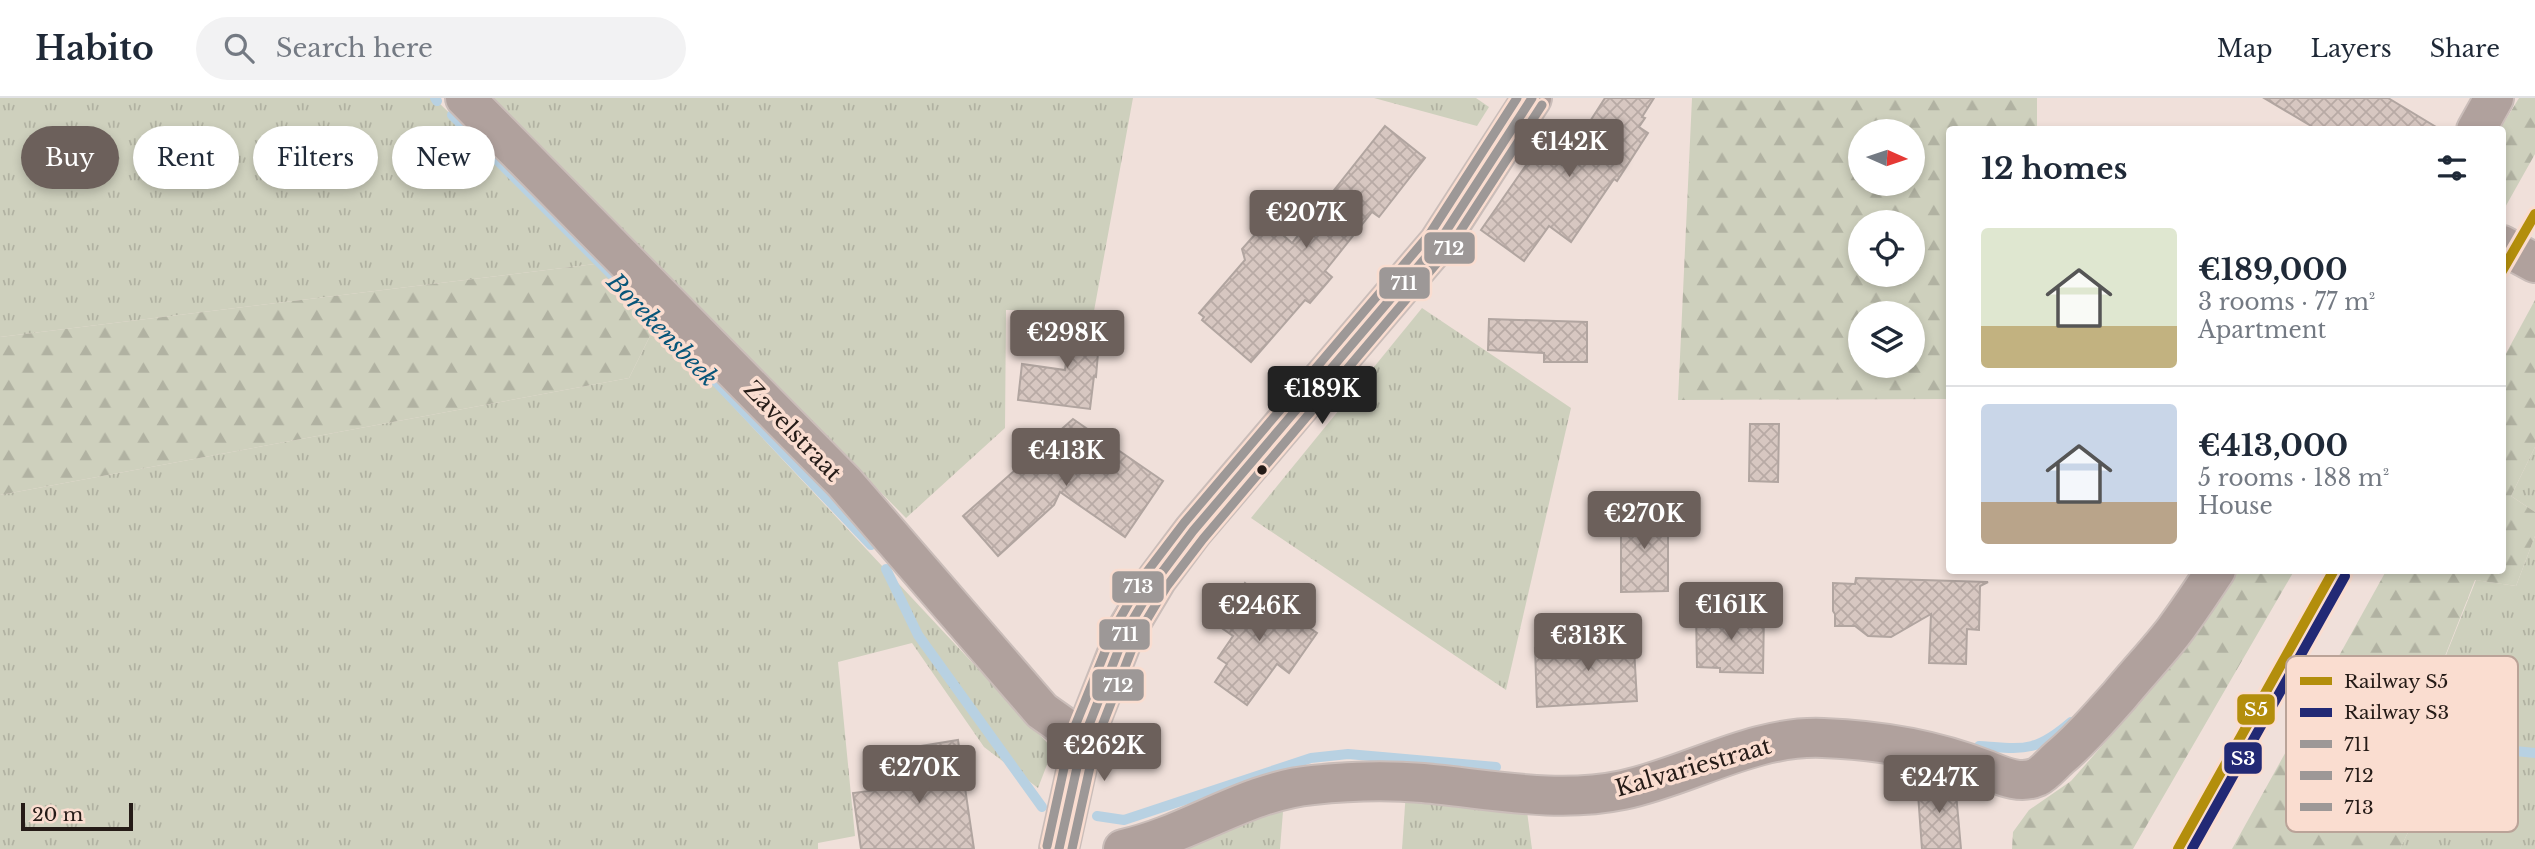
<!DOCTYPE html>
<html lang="en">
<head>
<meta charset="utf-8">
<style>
	:root { --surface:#fff; --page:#f2f2f3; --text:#1f2937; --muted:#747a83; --line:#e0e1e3; --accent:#6c605b }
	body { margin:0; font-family:"Libre Baskerville",serif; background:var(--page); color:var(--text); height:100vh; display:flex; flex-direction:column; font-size:26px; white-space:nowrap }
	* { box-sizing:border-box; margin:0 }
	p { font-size:23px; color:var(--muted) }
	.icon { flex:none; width:38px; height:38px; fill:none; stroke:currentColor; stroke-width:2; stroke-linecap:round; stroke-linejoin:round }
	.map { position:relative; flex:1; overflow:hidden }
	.drawer { position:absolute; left:1946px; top:28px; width:560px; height:448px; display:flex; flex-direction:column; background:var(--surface); border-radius:7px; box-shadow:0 4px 10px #0003 }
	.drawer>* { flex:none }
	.top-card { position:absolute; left:21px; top:28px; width:665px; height:63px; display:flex; gap:14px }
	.needle { width:46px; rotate:93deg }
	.buttons { position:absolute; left:1848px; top:21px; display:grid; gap:14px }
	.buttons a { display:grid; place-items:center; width:77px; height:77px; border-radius:50%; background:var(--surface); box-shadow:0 4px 10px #0003; font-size:35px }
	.scale { position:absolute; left:21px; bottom:18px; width:112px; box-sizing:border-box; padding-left:7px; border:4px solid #251b17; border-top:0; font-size:19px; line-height:24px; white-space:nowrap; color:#251b17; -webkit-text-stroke:5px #faddd0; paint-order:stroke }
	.price { position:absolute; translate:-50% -60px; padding:0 16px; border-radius:7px; background:var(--accent); color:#fff; font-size:23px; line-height:46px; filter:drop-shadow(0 2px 4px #0008) }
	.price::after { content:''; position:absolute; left:50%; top:42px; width:21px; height:16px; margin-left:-10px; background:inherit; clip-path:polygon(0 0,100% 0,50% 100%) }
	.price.selected { background:#222; color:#fff }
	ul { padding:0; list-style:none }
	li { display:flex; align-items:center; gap:21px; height:175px; padding:0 35px }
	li+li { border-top:2px solid var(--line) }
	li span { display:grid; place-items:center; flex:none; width:196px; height:140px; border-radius:7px; color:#555 }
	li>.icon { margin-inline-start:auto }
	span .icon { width:84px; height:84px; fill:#fffc; stroke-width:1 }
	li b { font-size:30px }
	h2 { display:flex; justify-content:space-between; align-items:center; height:84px; padding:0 35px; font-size:30px }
	.chip { padding:0 24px; border-radius:32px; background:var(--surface); box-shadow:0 4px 10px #0003; font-size:24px; line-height:63px }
	.chip.selected { background:var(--accent); color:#fff }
	header { display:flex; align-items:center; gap:42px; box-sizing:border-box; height:98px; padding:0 35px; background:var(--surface); border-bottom:2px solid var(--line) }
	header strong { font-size:33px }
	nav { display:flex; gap:38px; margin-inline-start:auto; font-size:24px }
	.search { width:490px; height:63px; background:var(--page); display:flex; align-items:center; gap:18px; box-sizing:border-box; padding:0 24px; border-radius:38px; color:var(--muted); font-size:26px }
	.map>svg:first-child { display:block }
	.grass { fill:url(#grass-tufts) }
	.forest { fill:url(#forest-firs); fill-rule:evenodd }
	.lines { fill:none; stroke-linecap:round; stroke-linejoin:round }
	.stream { stroke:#b8d1e2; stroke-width:10 }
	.building { fill:url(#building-cross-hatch); stroke:#b1a5a0; stroke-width:2 }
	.minor-casing { stroke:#cabdb9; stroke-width:42 }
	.tertiary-casing { stroke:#cabdb9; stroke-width:42 }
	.minor { stroke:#b0a19d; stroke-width:38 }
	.tertiary { stroke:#b0a19d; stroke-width:38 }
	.bus-1-casing { stroke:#faddd0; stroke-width:14 }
	.bus-2-casing { stroke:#faddd0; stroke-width:14 }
	.bus-3-casing { stroke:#faddd0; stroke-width:14 }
	.bus-1 { stroke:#9d9897; stroke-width:9 }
	.bus-2 { stroke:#9d9897; stroke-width:9 }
	.bus-3 { stroke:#9d9897; stroke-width:9 }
	.rail-1-casing { stroke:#faddd0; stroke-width:16 }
	.rail-2-casing { stroke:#faddd0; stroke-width:16 }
	.rail-1 { stroke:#b38e0c; stroke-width:10 }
	.rail-2 { stroke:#222975; stroke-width:10 }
	.bus-dot { fill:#251b17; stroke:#faddd0; stroke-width:2.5 }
	.labels { text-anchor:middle; stroke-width:7; stroke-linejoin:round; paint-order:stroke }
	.street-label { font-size:23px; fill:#251b17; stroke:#faddd0 }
	.water-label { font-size:24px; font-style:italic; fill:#075579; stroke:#faddd0 }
	.key { fill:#faddd0; stroke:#baa398; stroke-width:2 }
	.key-label { font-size:19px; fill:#251b17 }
	.line-badge { stroke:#faddd0; stroke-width:2.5 }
	.badge-label { font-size:19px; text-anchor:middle; font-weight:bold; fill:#fff }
</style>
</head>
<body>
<header>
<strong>Habito</strong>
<div class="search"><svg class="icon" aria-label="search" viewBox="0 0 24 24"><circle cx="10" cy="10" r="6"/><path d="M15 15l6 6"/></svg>Search here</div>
<nav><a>Map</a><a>Layers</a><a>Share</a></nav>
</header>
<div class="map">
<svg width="2535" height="751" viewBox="0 0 2535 751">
	<defs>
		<pattern id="grass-tufts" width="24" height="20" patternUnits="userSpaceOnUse" patternTransform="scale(1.75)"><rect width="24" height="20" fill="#ced0bd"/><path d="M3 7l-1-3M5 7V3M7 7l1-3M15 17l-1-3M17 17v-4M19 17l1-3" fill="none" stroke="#b1b2a2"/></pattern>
		<pattern id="forest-firs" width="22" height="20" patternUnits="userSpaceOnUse" patternTransform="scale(1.75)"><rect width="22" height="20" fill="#ced0bd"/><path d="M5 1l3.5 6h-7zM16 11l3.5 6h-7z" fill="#b1b2a2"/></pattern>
		<pattern id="building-cross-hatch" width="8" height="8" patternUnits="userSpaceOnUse" patternTransform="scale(1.75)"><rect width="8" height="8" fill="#d7c7c1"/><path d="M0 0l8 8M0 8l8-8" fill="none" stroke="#b8aaa5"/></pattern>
	</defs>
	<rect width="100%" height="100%" fill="#f0e0da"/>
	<g class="grass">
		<path d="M0 0H434L603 165 0 239Z"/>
		<path d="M493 0H1133L1094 213 1006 212 1005 330 906 420Z"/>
		<path d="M1374 0H1476L1489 9 1477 28Z"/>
		<path d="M1422 210 1571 310 1506 592 1251 420Z"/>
		<path d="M656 226 1053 651 1038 690 984 649 912 545 838 564 855 738 818 745V751H0V397L629 280Z"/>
		<path d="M2535 349V414L2511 398Z"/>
		<path d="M2535 438V751H2400L2422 705 2401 670 2476 482 2516 488Z"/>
		<path d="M1406 693 1526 706 1532 751H1402Z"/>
		<path d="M1284 701 1280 751H1155Z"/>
	</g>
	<g class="forest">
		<path d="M1692 0H2037V31L1950 32 1949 301 1678 302ZM1913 33V86H1860V33ZM1913 124V177H1860V124ZM1860 215H1913V268H1860Z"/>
		<path d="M2519 0H2535V56L2503 113 2502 32 2500 31Z"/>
		<path d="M603 165 656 226 629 280 0 397V239Z"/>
		<path d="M2535 202V349L2511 398 2535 414V438L2516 488 2475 482 2401 670 2422 705 2400 751H2232L2386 473 2502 472 2503 261Z"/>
		<path d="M2237 473H2294L2133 751H2012L2013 734 2029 712 2071 683 2115 633 2184 549Z"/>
	</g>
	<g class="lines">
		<g class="stream">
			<path d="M435 0 437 3"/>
			<path d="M452 17 665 230 871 447"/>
			<path d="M886 471 918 537 1042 709"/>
			<path d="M1979 648C2024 651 2035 655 2071 624"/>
			<path d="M2379 681 2398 657 2439 645 2535 655"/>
			<path d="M1097 718 1124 722 1311 660 1348 656 1496 669"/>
		</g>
	</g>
	<g class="building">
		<path d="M1605 0H1654L1642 19 1645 20 1639 29 1648 35 1617 83 1614 81 1571 144 1549 128 1524 163 1481 132 1538 50 1562 67Z"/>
		<path d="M2264 0H2388L2441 32H2318Z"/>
		<path d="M1385 28 1425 60 1379 119 1372 114 1325 173 1332 179 1310 205 1305 202 1251 264 1202 222 1204 219 1199 215 1245 162 1242 151 1267 123 1292 145Z"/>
		<path d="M1072 218 1101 219 1096 279 1094 278 1090 311 1018 302 1022 266 1065 272Z"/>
		<path d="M1489 221 1587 224V264H1544V255L1488 252Z"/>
		<path d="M1073 321 1163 383 1125 439 1060 394 1054 407 998 458 963 418Z"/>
		<path d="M1750 326H1779L1778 384 1749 383Z"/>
		<path d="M1668 411V493L1621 494V412Z"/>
		<path d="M1856 480 1988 484 1980 488 1979 532 1967 531 1966 566 1929 565 1931 516 1891 539 1868 538 1855 528H1835V516L1833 513V485L1855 486Z"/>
		<path d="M1245 485 1317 535 1289 575 1277 566 1247 607 1215 584 1227 566 1218 560 1233 538 1216 526Z"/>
		<path d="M1696 514 1764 515 1763 575 1720 574V570L1697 569Z"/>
		<path d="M1633 532 1637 603 1537 609 1535 550 1603 548 1602 534Z"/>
		<path d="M958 642 974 751H861L853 695 908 688 902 651Z"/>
		<path d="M1946 681 1955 684 1961 751H1922L1917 682Z"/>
	</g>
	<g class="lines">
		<g class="minor-casing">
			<g id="minor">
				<path d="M465 0 844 384 1042 613 1083 642"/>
				<path d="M2476 32 2494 0"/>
				<path d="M2502 147 2535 165"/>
				<path d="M1123 751C1188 737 1246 693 1313 687 1350 683 1386 682 1423 685 1490 691 1556 706 1623 692 1690 678 1753 637 1823 640 1877 642 1933 651 1984 671 2000 677 2019 687 2037 679 2045 675 2053 665 2060 659 2082 641 2100 619 2119 598 2137 576 2157 555 2174 533 2189 513 2202 493 2216 472"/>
			</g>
		</g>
		<g class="tertiary-casing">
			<path id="tertiary" d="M1059 751 1083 642 1126 533 1157 481 1193 433 1439 144 1532 0"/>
		</g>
		<use href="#minor" class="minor"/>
		<use href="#tertiary" class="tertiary"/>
		<g class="bus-1-casing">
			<path id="bus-1" d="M1059 751 1083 642 1126 533 1157 481 1193 433 1439 144 1532 0"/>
		</g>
		<g class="bus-2-casing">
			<path id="bus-2" d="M1072 751 1095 646 1137 538 1167 488 1203 441 1448 152 1542 7"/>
		</g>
		<g class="bus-3-casing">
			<path id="bus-3" d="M1047 748 1071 638 1115 529 1146 475 1184 425 1429 137 1517 0"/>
		</g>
		<use href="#bus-1" class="bus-1"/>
		<use href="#bus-2" class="bus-2"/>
		<use href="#bus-3" class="bus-3"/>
		<g class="rail-1-casing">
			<g id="rail-1">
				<path d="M2502 173 2535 116"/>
				<path d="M2178 751 2334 472"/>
			</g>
		</g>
		<g class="rail-2-casing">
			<path id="rail-2" d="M2192 751 2345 478"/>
		</g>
		<use href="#rail-1" class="rail-1"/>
		<use href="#rail-2" class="rail-2"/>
	</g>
	<circle class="bus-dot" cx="1262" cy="372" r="6"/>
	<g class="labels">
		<g class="street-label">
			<text transform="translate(793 333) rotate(46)" y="8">Zavelstraat</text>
			<text transform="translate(1693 669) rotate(-16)" y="8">Kalvariestraat</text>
		</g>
		<g class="water-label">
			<text transform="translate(662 232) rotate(46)" y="8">Borekensbeek</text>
		</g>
	</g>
	<rect x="2286" y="558" width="232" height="176" rx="10" class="key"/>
	<rect x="2300" y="579" width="32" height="8" fill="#b38e0c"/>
	<rect x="2300" y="610" width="32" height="9" fill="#222975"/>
	<rect x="2300" y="642" width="32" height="8" fill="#9d9897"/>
	<rect x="2300" y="673" width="32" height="9" fill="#9d9897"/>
	<rect x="2300" y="705" width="32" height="8" fill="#9d9897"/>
	<g class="key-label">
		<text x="2344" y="590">Railway S5</text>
		<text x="2344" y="621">Railway S3</text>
		<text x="2344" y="653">711</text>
		<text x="2344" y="684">712</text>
		<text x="2344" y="716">713</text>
	</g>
	<g class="line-badge">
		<rect x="1423" y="133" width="53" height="34" rx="7" fill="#9d9897"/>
		<rect x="1378" y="168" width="53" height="34" rx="7" fill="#9d9897"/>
		<rect x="1111" y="472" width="54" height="34" rx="7" fill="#9d9897"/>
		<rect x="1098" y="520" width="53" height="33" rx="7" fill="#9d9897"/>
		<rect x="1091" y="570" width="54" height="34" rx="7" fill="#9d9897"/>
		<rect x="2236" y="595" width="40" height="33" rx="7" fill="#b38e0c"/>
		<rect x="2223" y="643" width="40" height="34" rx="7" fill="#222975"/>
	</g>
	<g class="badge-label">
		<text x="1449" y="157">712</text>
		<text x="1404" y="192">711</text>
		<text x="1138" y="495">713</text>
		<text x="1125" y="543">711</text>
		<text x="1118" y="594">712</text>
		<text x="2256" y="618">S5</text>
		<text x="2243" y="667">S3</text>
	</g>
</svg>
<div class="buttons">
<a><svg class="needle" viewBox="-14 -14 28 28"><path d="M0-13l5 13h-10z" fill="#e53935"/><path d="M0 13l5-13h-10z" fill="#747a83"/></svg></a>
<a><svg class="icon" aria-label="locate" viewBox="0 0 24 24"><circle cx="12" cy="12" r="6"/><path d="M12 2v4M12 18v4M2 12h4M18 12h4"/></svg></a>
<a><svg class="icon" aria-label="layers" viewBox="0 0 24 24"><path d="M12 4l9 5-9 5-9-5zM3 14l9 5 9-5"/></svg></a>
</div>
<div class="scale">20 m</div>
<b class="price" style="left:1569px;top:81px">€142K</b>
<b class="price" style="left:1306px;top:152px">€207K</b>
<b class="price" style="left:1067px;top:272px">€298K</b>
<b class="price selected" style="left:1322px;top:328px">€189K</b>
<b class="price" style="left:1066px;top:390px">€413K</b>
<b class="price" style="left:1644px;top:453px">€270K</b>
<b class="price" style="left:1731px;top:544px">€161K</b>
<b class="price" style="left:1259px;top:545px">€246K</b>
<b class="price" style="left:1588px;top:575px">€313K</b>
<b class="price" style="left:1104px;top:685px">€262K</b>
<b class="price" style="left:919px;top:707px">€270K</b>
<b class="price" style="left:1939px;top:717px">€247K</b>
<div class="top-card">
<a class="chip selected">Buy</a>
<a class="chip">Rent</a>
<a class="chip">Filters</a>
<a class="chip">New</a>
</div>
<section class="drawer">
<h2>12 homes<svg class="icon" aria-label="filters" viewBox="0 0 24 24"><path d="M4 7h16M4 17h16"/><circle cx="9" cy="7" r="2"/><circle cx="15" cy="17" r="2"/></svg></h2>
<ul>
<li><span style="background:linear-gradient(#dfe7d0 70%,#c2b280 0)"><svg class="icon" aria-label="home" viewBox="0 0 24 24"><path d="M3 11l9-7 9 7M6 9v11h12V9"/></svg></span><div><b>€189,000</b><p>3 rooms · 77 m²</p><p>Apartment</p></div></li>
<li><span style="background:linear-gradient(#c9d6e8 70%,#b9a48a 0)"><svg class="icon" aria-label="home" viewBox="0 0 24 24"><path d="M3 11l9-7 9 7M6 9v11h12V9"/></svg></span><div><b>€413,000</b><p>5 rooms · 188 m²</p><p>House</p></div></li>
</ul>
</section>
</div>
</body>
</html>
